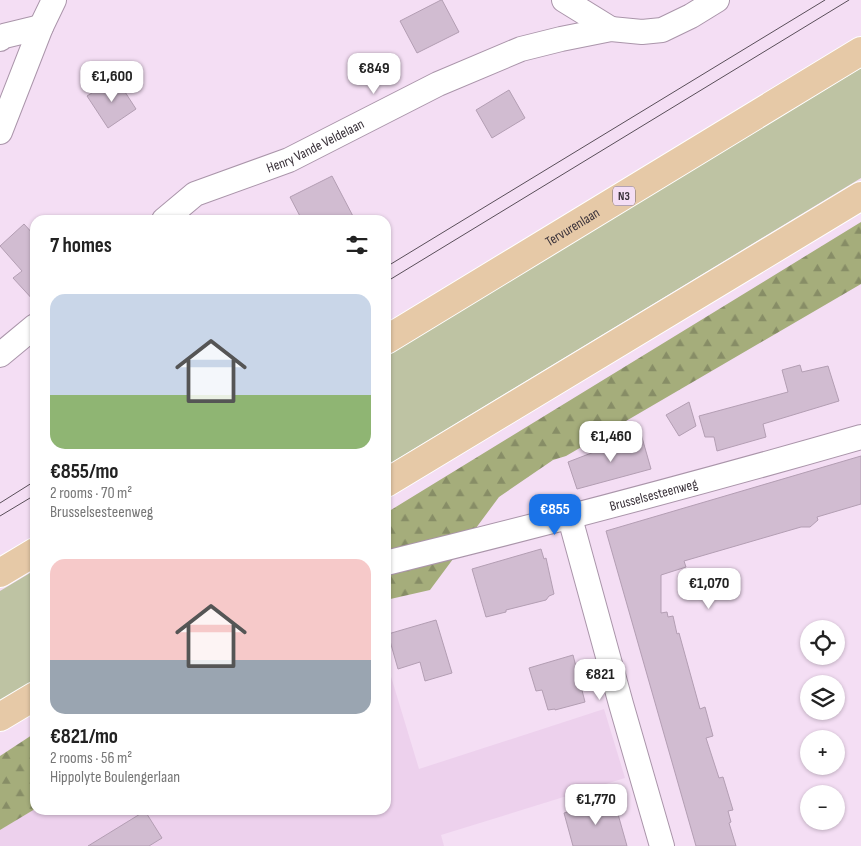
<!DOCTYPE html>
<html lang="en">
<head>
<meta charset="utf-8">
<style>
	:root { --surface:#fff; --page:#f6f6f6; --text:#222; --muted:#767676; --accent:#1a73e8 }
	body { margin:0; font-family:"Sofia Sans Condensed",sans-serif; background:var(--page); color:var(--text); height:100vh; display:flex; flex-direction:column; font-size:19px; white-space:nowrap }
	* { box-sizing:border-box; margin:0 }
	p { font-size:16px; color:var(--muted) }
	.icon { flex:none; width:28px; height:28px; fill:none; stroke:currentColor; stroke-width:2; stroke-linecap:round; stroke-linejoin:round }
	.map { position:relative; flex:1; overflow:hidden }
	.panel { position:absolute; left:30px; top:215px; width:361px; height:600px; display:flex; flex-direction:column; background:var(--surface); border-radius:15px; box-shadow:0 1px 4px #0004 }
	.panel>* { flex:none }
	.tools { position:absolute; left:800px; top:620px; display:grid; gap:10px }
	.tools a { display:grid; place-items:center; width:45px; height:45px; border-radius:50%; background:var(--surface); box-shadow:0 1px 4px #0004; font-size:25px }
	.price { position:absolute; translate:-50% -42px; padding:0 11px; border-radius:10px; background:#fff; color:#222; font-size:16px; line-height:32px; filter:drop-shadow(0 1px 2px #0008) }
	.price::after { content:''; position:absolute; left:50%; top:30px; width:15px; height:11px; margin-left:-8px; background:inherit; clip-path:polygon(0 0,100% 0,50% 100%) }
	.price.on { background:var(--accent); color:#fff }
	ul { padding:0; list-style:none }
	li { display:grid; align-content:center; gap:10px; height:265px; padding:0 20px }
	li span { display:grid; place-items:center; height:155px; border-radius:15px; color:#555 }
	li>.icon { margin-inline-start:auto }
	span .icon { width:90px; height:90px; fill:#fffc; stroke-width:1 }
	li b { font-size:21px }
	h2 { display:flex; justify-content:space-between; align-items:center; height:60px; padding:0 20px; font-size:21px }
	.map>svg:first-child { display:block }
	.built { fill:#edd1ed }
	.green { fill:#bec3a3 }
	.forest { fill:url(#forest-firs) }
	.building { fill:#d1bcd1; stroke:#b39eb3 }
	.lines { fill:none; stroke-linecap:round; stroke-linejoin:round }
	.minor-casing { stroke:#aa95aa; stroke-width:26 }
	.major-casing { stroke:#fff; stroke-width:30 }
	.minor { stroke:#fff; stroke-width:24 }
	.major { stroke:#e6c9a7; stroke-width:28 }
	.tram { stroke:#594e59; stroke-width:1 }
	.labels { text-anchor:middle; stroke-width:4; stroke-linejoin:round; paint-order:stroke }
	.shield { fill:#f4def4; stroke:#726672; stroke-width:1 }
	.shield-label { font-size:12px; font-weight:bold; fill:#3a323a }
	.street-label { font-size:14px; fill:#3a323a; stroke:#f4def4 }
</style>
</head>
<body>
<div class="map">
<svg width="861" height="846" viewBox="0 0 861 846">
	<defs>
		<pattern id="forest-firs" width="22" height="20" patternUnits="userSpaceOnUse" patternTransform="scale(1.25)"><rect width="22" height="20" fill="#a5ad7b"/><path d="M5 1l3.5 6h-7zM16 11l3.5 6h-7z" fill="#878d66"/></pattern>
	</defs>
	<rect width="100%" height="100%" fill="#f4def4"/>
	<path class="built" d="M386 660 419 769 604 709 625 778 441 835 444 846H0V830L35 809 386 810Z"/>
	<g class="green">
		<path d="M861 68V178L386 466V356Z"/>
		<path d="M35 570V680L0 701V591Z"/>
	</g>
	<g class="forest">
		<path d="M861 222V284L566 456 553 460 499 497 430 590 386 600V513Z"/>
		<path d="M35 733V809L0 830V756Z"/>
	</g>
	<g class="building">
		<path d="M441 0H442L459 32 417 53 400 21Z"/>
		<path d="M116 78 136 109 108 128 87 96Z"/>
		<path d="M509 90 525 118 492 138 476 110Z"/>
		<path d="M332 176 355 220H302L290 197Z"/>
		<path d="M24 224 35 236V302L13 278 22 271 0 246Z"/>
		<path d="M800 365 802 372 828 366 839 401 763 424 766 437 717 451 714 437H705L699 416 788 392 782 370Z"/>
		<path d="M689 402 696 426 679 436 666 415Z"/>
		<path d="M641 434 651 469 577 489 568 462Z"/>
		<path d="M861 456V504L817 517 818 520 810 527H801L684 561 686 567 661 575V613L667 612 668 617 673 616 677 634 679 633 700 709 705 707 713 736 706 738 719 778 723 777 733 810 728 811 731 822 729 823 736 846H696L606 531Z"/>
		<path d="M541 549 544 559 546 558 554 594 549 596 546 600 506 610V612L486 617 472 569Z"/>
		<path d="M436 620 452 673 425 681 420 662 398 669 388 634Z"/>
		<path d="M573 655 585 702 555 710V709L548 710 542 690 536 691 529 668Z"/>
		<path d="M614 800 627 846H573L564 813Z"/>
		<path d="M145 811 162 838 149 846H88Z"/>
	</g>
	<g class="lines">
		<g class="minor-casing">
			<g id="minor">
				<path d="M564 0 611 29"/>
				<path d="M0 39 4 36 41 27"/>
				<path d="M0 132 41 27 54 0"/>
				<path id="s1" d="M164 220 195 194 289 160 438 84 521 49 561 39 611 29 642 32 662 30 691 16 717 0"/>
				<path d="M0 355 35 326"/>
				<path d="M570 518 621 704 662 846"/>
				<path id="s2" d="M386 563C545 524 704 482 861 437"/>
			</g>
		</g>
		<g class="major-casing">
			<g id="major">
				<path id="s3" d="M386 340 861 51"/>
				<path d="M386 483 861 196"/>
				<path d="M0 573 35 552"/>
				<path d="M0 717 35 696"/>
			</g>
		</g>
		<use href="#minor" class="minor"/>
		<use href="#major" class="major"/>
		<g class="tram">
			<path d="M386 267 825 0"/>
			<path d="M386 282 849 0"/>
			<path d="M0 503 35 481"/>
			<path d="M0 516 35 495"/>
		</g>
	</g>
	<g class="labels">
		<rect class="shield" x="613" y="186.5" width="22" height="19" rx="4"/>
		<g class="shield-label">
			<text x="624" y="200">N3</text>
		</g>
		<g class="street-label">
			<text dy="5" stroke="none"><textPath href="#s1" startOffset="170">Henry Vande Veldelaan</textPath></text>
			<text dy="5" stroke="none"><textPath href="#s3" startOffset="218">Tervurenlaan</textPath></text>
			<text dy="5" stroke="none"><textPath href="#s2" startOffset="276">Brusselsesteenweg</textPath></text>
		</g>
	</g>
</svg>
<div class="tools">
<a><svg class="icon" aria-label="locate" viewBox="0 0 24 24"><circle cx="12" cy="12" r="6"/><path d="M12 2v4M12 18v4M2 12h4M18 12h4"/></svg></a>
<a><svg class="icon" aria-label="layers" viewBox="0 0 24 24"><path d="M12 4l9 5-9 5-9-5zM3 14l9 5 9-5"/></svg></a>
<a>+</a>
<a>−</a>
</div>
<b class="price" style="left:374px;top:95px">€849</b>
<b class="price" style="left:112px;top:103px">€1,600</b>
<b class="price" style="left:611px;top:463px">€1,460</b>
<b class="price on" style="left:555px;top:536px">€855</b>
<b class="price" style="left:709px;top:610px">€1,070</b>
<b class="price" style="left:600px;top:701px">€821</b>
<b class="price" style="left:596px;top:826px">€1,770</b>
<section class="panel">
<h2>7 homes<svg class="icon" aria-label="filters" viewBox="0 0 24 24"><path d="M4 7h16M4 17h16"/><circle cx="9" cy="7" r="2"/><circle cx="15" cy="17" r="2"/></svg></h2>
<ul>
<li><span style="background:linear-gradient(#c9d6e8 65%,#8fb573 0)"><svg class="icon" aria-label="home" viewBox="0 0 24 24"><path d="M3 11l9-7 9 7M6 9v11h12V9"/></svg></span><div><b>€855/mo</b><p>2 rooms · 70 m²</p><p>Brusselsesteenweg</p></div></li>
<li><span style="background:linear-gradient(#f6c9c9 65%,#9aa5b1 0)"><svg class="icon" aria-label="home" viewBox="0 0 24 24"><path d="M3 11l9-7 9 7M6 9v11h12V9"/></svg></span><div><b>€821/mo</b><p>2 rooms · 56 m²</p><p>Hippolyte Boulengerlaan</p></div></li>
</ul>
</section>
</div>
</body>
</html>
